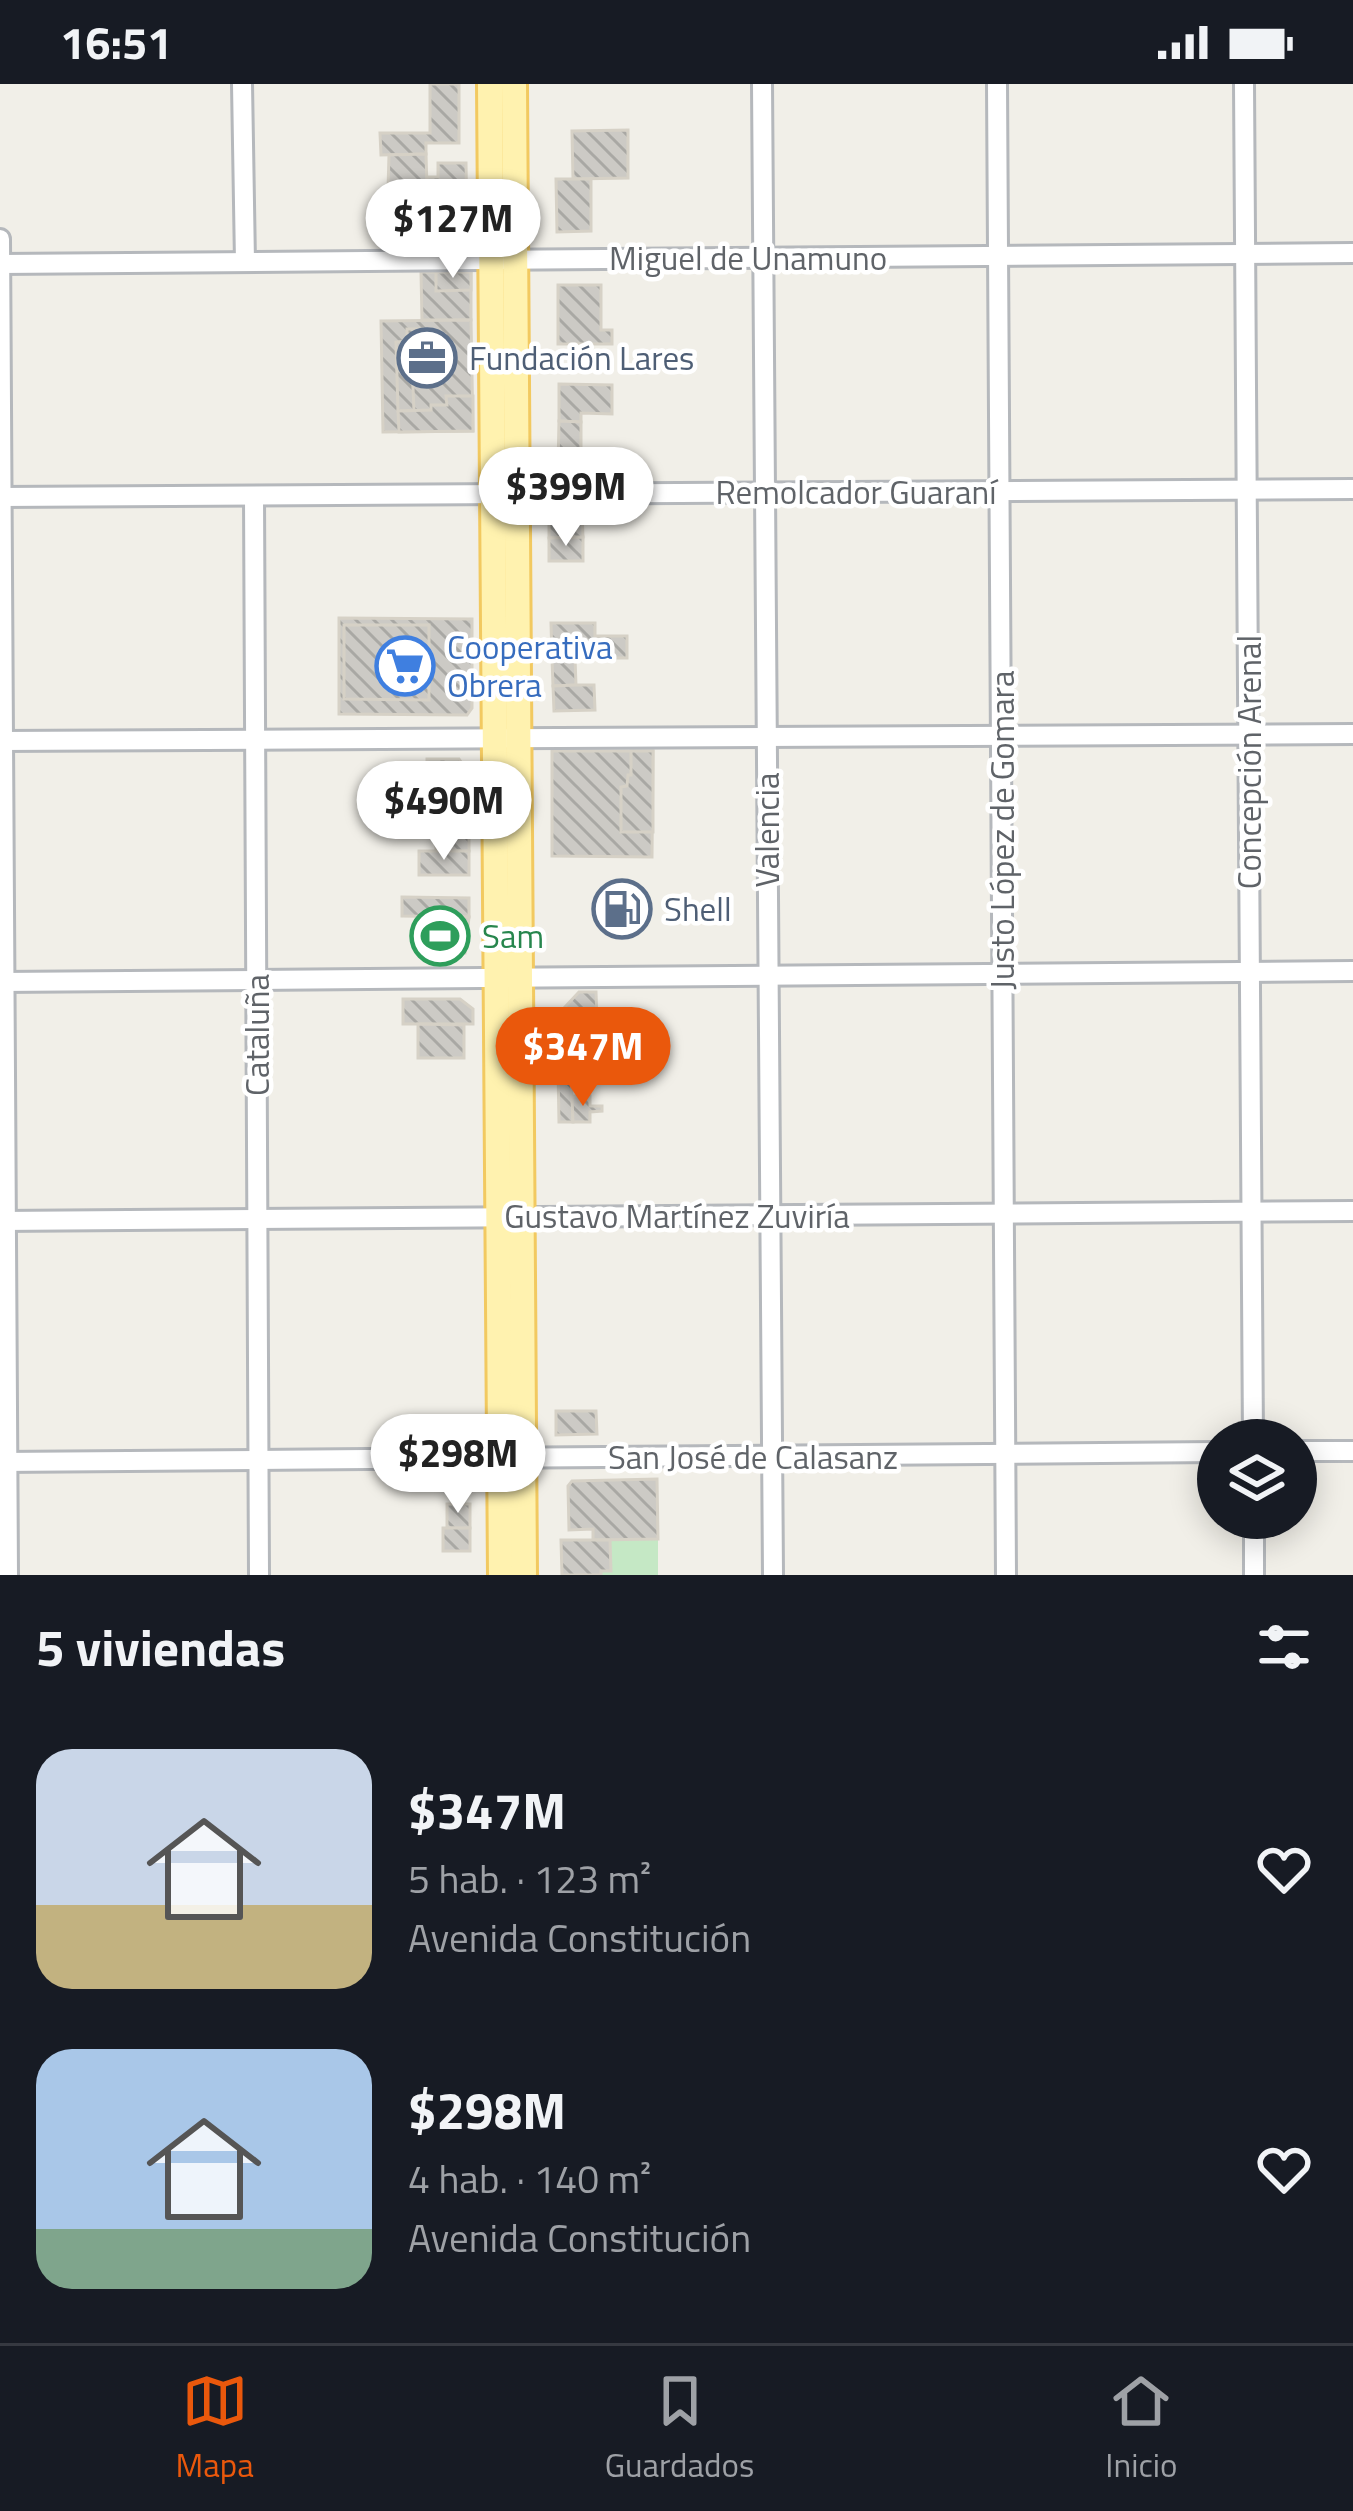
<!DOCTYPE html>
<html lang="es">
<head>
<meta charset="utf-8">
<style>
	:root { --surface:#171b24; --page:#242831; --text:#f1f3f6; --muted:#9ea1a6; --line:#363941; --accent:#ea580c }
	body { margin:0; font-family:"Titillium Web",sans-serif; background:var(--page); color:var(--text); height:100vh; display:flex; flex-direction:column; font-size:45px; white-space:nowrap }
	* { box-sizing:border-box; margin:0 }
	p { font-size:39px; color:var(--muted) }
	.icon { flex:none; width:66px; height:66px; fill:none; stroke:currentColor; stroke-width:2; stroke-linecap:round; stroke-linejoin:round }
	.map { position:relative; height:1491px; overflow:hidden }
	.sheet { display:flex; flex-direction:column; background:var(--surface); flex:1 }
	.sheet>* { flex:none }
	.tools { position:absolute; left:1197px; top:1335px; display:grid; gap:24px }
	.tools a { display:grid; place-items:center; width:120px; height:120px; border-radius:50%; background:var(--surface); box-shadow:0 6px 30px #0003; font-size:60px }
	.price { position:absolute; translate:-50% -102px; padding:0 27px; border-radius:42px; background:#fff; color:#222; font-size:39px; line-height:78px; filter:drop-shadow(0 3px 6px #0008) }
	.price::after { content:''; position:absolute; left:50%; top:72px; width:36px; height:27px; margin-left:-18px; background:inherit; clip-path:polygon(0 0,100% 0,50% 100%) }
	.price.current { background:var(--accent); color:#fff }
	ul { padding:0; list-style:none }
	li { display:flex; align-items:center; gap:36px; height:300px; padding:0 36px }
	li span { display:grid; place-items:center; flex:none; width:336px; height:240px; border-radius:36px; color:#555 }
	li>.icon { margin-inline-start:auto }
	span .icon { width:144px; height:144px; fill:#fffc; stroke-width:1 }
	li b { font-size:51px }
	h2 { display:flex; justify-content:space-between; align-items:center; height:144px; padding:0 36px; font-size:51px }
	.status { display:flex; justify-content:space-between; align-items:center; height:84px; padding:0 60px; background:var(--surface); direction:ltr }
	.status svg { height:33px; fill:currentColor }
	.dock { display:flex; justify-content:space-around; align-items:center; height:168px; border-top:3px solid var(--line); background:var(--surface); font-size:33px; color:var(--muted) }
	.dock a { display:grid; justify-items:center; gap:6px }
	.dock .current { color:var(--accent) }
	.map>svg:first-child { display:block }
	.park { fill:#c5e8c5 }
	.building { fill:url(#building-back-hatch); stroke:#d6d1c6; stroke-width:3 }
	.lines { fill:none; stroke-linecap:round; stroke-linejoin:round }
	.minor-casing { stroke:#b5b8bc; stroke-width:24 }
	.major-casing { stroke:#f2c960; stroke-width:30 }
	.minor { stroke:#fff; stroke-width:18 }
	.major { stroke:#fff2af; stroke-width:24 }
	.labels { text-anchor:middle; stroke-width:9; stroke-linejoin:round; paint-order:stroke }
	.street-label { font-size:33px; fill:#5f6368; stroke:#fff }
	.service-label { font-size:33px; fill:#4e5e75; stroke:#fff; text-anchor:start }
	.shop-label { font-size:33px; fill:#366cbe; stroke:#fff; text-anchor:start }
	.leisure-label { font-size:33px; fill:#27864d; stroke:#fff; text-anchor:start }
</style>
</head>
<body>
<div class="status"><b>16:51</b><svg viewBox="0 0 49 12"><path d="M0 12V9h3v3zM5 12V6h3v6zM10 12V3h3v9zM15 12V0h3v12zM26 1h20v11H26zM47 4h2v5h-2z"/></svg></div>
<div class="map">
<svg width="1353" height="1491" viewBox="0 0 1353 1491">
	<defs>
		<pattern id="building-back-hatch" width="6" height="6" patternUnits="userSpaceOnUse" patternTransform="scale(3)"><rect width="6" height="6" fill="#cccac5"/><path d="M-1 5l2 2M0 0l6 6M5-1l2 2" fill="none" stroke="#a9a8a4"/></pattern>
	</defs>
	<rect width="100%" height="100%" fill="#f1efe8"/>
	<path class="park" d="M658 1455V1491H562L561 1456Z"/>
	<g class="building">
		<path d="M430 0H459V59H426V70L381 71 380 49H430Z"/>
		<path d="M628 46V94L573 95 572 47Z"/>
		<path d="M426 70 428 140H414L413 106H388L389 71Z"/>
		<path d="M438 79H466L467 139H441L440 113H428L427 93H438Z"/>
		<path d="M556 95H591V147L557 148Z"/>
		<path d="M421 188H471V236H422Z"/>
		<path d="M436 188H471V206L436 207Z"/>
		<path d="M558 201H601V246H612V260H558Z"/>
		<path d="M471 236 473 347 383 348 381 237Z"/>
		<path d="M407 245H423L424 251H445L446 273 422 274V281H412L414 327H398L396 258 407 257Z"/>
		<path d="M559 300 612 301V330L581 329V338L559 337Z"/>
		<path d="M446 312H473V347L399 348 398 327 431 326V321H447Z"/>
		<path d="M559 337 581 338V383H558Z"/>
		<path d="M549 424H582L583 453 549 454Z"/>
		<path d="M583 453V477H549V454Z"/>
		<path d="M339 534 472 535V624L467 631 339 630Z"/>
		<path d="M551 539H595V552H627V574H552Z"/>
		<path d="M344 541H429V616L344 615Z"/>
		<path d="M552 574H575L576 601 553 602Z"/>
		<path d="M576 601H594L595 626 554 627 553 602Z"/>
		<path d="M552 667H653L652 773 552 772Z"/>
		<path d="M631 667H653V748H621V703L627 702 628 691H631Z"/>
		<path d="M427 675H459L469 690V698H427Z"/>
		<path d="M425 722H468L469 744H425Z"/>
		<rect x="436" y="744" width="33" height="23"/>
		<rect x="419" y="767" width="50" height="24"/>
		<path d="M402 813 469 814V833L402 832Z"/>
		<path d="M430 833H469L465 869H430Z"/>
		<path d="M579 908H596L597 938H564V924Z"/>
		<path d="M403 915H460L473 925V940H403Z"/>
		<rect x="554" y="938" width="43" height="27"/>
		<path d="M418 940 464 941V974H418Z"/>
		<path d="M558 986H571L573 1038H559Z"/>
		<path d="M572 1012H590V1022H602V1027L590 1028V1038H573Z"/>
		<path d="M556 1327H596L597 1350 556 1351Z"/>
		<path d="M657 1395 658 1455 593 1456V1445L569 1446 568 1402 572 1397Z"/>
		<rect x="447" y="1420" width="23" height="24"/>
		<rect x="443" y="1444" width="27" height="23"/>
		<path d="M561 1456H610L611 1487H601V1491H562Z"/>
	</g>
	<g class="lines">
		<g class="minor-casing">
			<g id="minor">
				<path d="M242 0 245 178"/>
				<path d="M762 0 773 1491"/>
				<path d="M997 0 1006 1491"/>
				<path d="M1244 0 1253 1356"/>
				<path d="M0 155 8 1491"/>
				<path d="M0 180 1353 169"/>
				<path d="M254 412 259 1491"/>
				<path d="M0 413 1353 405"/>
				<path d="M0 657 1353 650"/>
				<path d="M0 898 1353 887"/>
				<path d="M0 1137 1353 1127"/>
				<path d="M1296 1367H1353"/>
				<path d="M0 1378 1218 1368"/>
				<path d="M1254 1434V1491"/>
			</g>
		</g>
		<g class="major-casing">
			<g id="major">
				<path d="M490 0 501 1491"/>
				<path d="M514 0 524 1491"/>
			</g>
		</g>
		<use href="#minor" class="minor"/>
		<use href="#major" class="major"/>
	</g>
	<defs>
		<g id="office-ring" transform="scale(3)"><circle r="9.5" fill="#fff" stroke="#5c6f8a" stroke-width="1.5"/><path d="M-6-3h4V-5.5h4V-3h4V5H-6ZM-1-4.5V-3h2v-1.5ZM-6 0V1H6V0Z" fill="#5c6f8a"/></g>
		<g id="supermarket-ring" transform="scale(3)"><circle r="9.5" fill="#fff" stroke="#3f7fe0" stroke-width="1.5"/><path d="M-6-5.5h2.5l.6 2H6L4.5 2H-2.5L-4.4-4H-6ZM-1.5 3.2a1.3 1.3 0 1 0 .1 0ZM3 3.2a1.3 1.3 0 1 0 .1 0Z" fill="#3f7fe0"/></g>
		<g id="fuel-ring" transform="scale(3)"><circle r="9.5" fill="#fff" stroke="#5c6f8a" stroke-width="1.5"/><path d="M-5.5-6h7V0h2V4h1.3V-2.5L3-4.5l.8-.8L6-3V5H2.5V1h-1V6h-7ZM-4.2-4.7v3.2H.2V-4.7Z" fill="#5c6f8a"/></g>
		<g id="stadium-ring" transform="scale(3)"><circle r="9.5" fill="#fff" stroke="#2e9e5b" stroke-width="1.5"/><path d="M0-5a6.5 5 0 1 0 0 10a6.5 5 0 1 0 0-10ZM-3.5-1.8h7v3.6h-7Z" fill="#2e9e5b"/></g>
	</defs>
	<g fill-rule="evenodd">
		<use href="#office-ring" x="427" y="274"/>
		<use href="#supermarket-ring" x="405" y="582"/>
		<use href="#fuel-ring" x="622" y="825"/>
		<use href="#stadium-ring" x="440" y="852"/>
	</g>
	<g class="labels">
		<g class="street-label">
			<text x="748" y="186">Miguel de Unamuno</text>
			<text x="856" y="420">Remolcador Guaraní</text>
			<text transform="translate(1249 678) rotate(-90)" y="12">Concepción Arenal</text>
			<text transform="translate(767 746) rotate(-90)" y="12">Valencia</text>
			<text transform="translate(1002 746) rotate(-90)" y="12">Justo López de Gomara</text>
			<text transform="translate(257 951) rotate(-90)" y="12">Cataluña</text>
			<text x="677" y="1144">Gustavo Martínez Zuviría</text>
			<text x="753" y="1385">San José de Calasanz</text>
		</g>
		<g class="service-label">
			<text x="469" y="286">Fundación Lares</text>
			<text x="664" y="837">Shell</text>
		</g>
		<g class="shop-label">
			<text x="447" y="575">Cooperativa<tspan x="447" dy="38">Obrera</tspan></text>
		</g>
		<g class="leisure-label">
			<text x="482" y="864">Sam</text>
		</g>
	</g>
</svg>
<div class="tools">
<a><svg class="icon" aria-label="layers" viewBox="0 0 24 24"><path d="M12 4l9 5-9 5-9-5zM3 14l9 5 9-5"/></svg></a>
</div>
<b class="price" style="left:453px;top:197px">$127M</b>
<b class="price" style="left:566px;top:465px">$399M</b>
<b class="price" style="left:444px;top:779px">$490M</b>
<b class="price current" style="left:583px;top:1025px">$347M</b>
<b class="price" style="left:458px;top:1432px">$298M</b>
</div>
<section class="sheet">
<h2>5 viviendas<svg class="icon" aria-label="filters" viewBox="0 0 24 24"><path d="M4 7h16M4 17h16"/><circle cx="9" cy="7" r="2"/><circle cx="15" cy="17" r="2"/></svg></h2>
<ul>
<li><span style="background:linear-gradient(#c9d6e8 65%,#c2b280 0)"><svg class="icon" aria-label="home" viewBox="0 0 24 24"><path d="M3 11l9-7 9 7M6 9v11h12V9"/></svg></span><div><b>$347M</b><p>5 hab. · 123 m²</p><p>Avenida Constitución</p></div><svg class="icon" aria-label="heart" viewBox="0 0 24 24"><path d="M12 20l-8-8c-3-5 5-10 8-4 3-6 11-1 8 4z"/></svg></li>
<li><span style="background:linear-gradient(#a9c7e8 75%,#7fa58c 0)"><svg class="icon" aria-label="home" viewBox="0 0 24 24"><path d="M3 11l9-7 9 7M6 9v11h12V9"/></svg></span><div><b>$298M</b><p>4 hab. · 140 m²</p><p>Avenida Constitución</p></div><svg class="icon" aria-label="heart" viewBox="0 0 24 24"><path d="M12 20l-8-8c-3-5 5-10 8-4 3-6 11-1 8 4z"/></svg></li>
</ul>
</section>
<nav class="dock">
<a class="current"><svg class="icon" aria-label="map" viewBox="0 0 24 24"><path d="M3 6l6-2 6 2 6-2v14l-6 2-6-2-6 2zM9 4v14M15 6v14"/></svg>Mapa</a>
<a><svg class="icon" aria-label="saved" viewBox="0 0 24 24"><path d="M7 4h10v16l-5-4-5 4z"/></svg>Guardados</a>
<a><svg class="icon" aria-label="home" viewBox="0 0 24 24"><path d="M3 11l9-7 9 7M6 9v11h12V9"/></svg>Inicio</a>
</nav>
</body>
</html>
